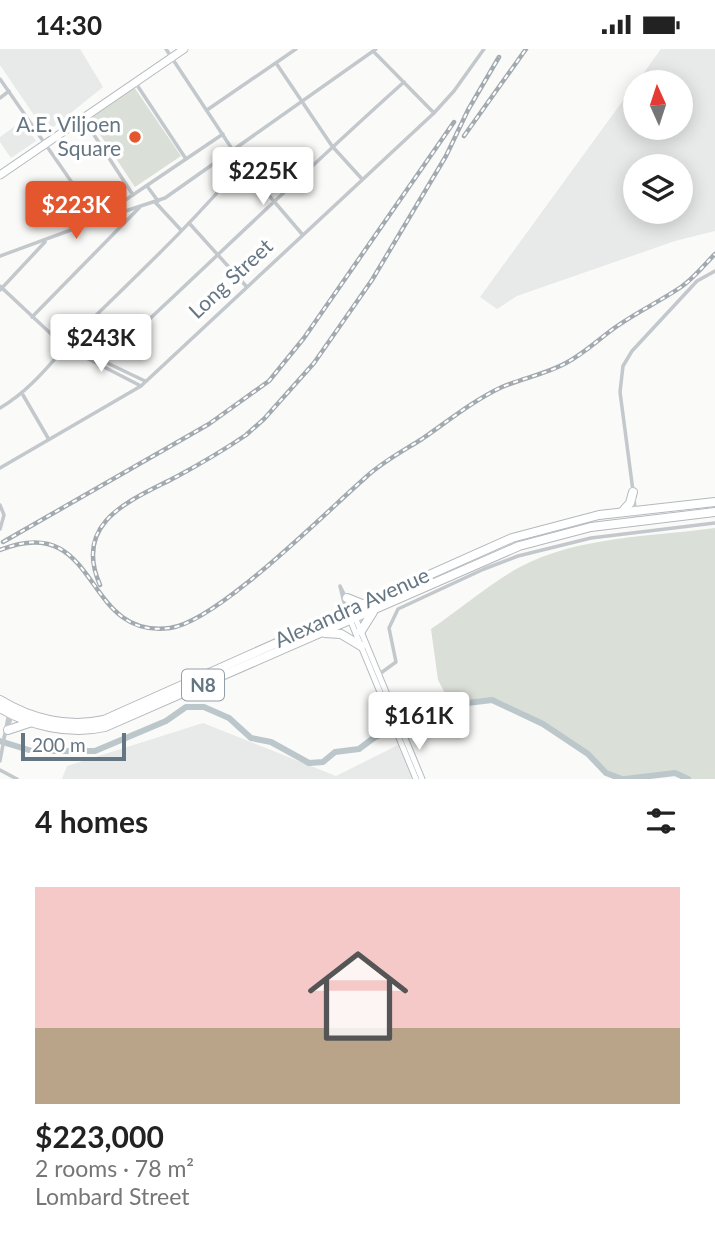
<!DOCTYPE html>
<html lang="en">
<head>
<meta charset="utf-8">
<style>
	:root { --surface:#fff; --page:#f6f6f6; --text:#222; --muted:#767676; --accent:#e4572e }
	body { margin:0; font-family:Lato,sans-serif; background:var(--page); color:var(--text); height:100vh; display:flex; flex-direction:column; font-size:26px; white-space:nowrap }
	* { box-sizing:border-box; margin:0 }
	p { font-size:23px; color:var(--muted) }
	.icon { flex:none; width:38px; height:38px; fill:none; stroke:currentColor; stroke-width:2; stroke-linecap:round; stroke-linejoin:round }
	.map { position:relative; height:730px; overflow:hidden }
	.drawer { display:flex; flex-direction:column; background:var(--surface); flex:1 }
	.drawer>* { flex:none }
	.needle { width:46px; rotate:357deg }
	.fabs { position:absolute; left:623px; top:21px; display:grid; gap:14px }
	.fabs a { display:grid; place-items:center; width:70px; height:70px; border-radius:50%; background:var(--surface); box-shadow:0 4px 18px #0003; font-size:35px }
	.scale { position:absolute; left:21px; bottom:18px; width:105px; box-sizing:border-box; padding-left:7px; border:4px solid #657683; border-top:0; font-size:19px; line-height:24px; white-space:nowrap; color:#657683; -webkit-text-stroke:5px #fff; paint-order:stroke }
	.price { position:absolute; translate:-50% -60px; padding:0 16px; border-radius:7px; background:#fff; color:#222; font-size:23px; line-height:46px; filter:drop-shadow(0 2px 4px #0008) }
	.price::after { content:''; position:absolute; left:50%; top:42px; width:21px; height:16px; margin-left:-10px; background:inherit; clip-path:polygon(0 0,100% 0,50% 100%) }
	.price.selected { background:var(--accent); color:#fff }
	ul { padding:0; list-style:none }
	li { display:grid; align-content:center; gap:14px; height:371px; padding:0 35px }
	li span { display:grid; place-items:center; height:217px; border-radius:0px; color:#555 }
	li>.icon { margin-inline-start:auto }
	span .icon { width:126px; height:126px; fill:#fffc; stroke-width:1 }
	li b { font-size:30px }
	h2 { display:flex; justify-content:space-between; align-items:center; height:84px; padding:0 35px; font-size:30px }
	.status { display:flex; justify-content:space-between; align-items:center; height:49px; padding:0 35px; background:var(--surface); direction:ltr }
	.status svg { height:19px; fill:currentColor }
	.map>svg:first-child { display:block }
	.built { fill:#e8e9e9; fill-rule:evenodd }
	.green { fill:#dadfd7 }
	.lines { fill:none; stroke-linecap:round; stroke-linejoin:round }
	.river { stroke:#bbc7cb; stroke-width:6 }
	.secondary-casing { stroke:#b3babf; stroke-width:7 }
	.primary-casing { stroke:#b5babe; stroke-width:9 }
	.trunk-casing { stroke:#b4b9bd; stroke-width:10 }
	.minor { stroke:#c3c8cc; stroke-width:3.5 }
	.secondary { stroke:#fff; stroke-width:5 }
	.primary { stroke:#fff; stroke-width:7 }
	.trunk { stroke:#fff; stroke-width:8 }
	.rail-casing { stroke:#a2aab0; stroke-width:4.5 }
	.rail { stroke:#fff; stroke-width:2; stroke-dasharray:5; stroke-linecap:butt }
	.poi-dot { fill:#e4572e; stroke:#fff; stroke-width:2.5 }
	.labels { text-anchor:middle; stroke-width:7; stroke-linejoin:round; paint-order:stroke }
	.shield { fill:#fff; stroke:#939fa8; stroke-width:2 }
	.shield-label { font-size:19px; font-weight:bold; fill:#657683 }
	.poi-label { font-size:21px; fill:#657683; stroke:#fff; text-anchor:end }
	.street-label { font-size:21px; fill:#657683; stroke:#fff }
</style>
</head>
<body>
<div class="status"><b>14:30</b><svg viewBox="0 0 49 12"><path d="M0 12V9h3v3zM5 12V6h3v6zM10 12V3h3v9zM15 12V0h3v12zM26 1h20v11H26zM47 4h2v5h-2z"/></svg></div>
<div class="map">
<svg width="715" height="730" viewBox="0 0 715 730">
	<rect width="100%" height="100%" fill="#fafaf8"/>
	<g class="built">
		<path d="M0 0H80L103 38 52 79 49 75 42 78 0 16Z"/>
		<path d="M661 0H715V182L675 192 517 247 497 260 480 248 635 35V79H681V33H637ZM681 117V163H635V117Z"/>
		<path d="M22 72 36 92 11 109 0 93V88Z"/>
		<path d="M203 674 336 727 398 696 412 730H62L67 717Z"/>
	</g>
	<g class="green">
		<path d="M134 38 181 107 135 138 89 69Z"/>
		<path d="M715 479V730H688L675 724 622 730 606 724 588 705 543 675 508 656 492 651 451 656 438 631 431 580C459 561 492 533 520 518 579 487 650 488 715 479Z"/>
	</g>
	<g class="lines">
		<g class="river">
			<path d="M0 692 32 702H95L166 672 186 658H204L229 669 251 689 271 693 309 714 323 713 335 703 359 700 375 688 451 656 492 651 543 675 588 705 606 724 622 730"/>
			<path d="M625 730 675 724 688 730"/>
		</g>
		<g class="secondary-casing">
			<g id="secondary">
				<path d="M349 568 416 730"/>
				<path d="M355 568 422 730"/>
			</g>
		</g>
		<g class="primary-casing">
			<path id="primary" d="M0 126 184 0"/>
		</g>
		<g class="trunk-casing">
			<g id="trunk">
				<path d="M623 462 630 454 633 443"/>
				<path d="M347 549 362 555"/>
				<path d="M361 582 373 563"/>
				<path d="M325 584 341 585 361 597"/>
				<path d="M0 651C31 670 68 679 104 671L512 489 599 466 715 453"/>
				<path d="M0 659C30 677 71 686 105 678L519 497 591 478 715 463"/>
				<path d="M8 681 32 673"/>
			</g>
		</g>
		<g class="minor">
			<path d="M166 0 242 115 302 185"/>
			<path d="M374 3 434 64"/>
			<path d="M276 14 332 97 362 130"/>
			<path d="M0 30 98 171"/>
			<path d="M135 33 186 110"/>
			<path d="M0 49 9 42"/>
			<path d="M207 61 296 0"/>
			<path d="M83 69 133 146"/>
			<path d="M147 137 158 152"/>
			<path d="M155 153 181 181"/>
			<path d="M115 158 223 85"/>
			<path d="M189 174 246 237"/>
			<path d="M0 207 98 171 165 149 376 0"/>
			<path d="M0 237 65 298 141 337"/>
			<path d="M0 241 45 193"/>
			<path d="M32 268 139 159"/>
			<path d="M61 292 145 332"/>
			<path d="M99 317C201 223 300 126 404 33"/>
			<path d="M23 346 48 389"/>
			<path d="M0 359C34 339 54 309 81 281 136 227 193 174 242 115"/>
			<path d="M0 419 141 337 434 64 454 42 484 0"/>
			<path d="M633 442 620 343 623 317 632 302 697 232 715 222"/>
			<path d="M634 449 636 473"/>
			<path d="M0 456 4 466 0 480"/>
			<path d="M340 537 346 562"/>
			<path d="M341 539 351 559"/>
			<path d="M378 626 396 613 389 579 398 560 484 520 518 507 591 489 715 474"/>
			<path d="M4 688 12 667"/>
			<path d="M0 712 9 663"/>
			<path d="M0 721 17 730"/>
		</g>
		<use href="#secondary" class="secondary"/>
		<use href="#primary" class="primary"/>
		<use href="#trunk" class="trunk"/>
		<g class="rail-casing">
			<g id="rail">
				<path d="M464 87 526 0"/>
				<path d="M3 493 209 375 269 332 304 289 454 73"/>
				<path d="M0 501C101 461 81 591 170 579 217 573 325 464 365 429 382 413 403 402 422 390 448 372 474 351 502 338 523 329 546 325 566 314 583 305 598 291 613 280 635 264 659 253 681 238 694 229 704 216 715 205"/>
				<path d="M100 536C72 472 132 451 176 428 200 415 224 401 246 386L264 370 314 314 372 231 446 107 468 61 499 8"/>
			</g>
		</g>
		<use href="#rail" class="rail"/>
	</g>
	<circle class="poi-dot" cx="135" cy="88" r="7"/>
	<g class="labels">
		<rect class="shield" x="182" y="620.5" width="42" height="31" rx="5"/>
		<g class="shield-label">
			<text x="203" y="643">N8</text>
		</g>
		<g class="poi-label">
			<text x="121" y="83">A.E. Viljoen<tspan x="121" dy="24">Square</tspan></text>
		</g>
		<g class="street-label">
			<text transform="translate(231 230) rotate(-43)" y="7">Long Street</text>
			<text transform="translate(352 559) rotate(-24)" y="7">Alexandra Avenue</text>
		</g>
	</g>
</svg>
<div class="fabs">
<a><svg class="needle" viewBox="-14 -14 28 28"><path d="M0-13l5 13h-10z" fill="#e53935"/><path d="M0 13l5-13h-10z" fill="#767676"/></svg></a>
<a><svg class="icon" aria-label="layers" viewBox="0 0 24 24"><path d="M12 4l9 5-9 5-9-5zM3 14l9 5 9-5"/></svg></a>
</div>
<div class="scale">200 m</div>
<b class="price" style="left:263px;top:158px">$225K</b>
<b class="price selected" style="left:76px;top:192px">$223K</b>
<b class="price" style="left:101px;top:325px">$243K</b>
<b class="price" style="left:419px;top:703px">$161K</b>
</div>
<section class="drawer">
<h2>4 homes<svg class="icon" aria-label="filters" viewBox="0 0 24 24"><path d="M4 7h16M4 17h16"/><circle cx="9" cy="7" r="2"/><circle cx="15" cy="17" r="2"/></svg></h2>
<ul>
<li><span style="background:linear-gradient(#f6c9c9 65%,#b9a48a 0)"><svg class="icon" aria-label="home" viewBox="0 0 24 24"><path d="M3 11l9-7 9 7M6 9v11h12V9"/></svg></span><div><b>$223,000</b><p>2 rooms · 78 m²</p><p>Lombard Street</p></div></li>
</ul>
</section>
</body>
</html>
